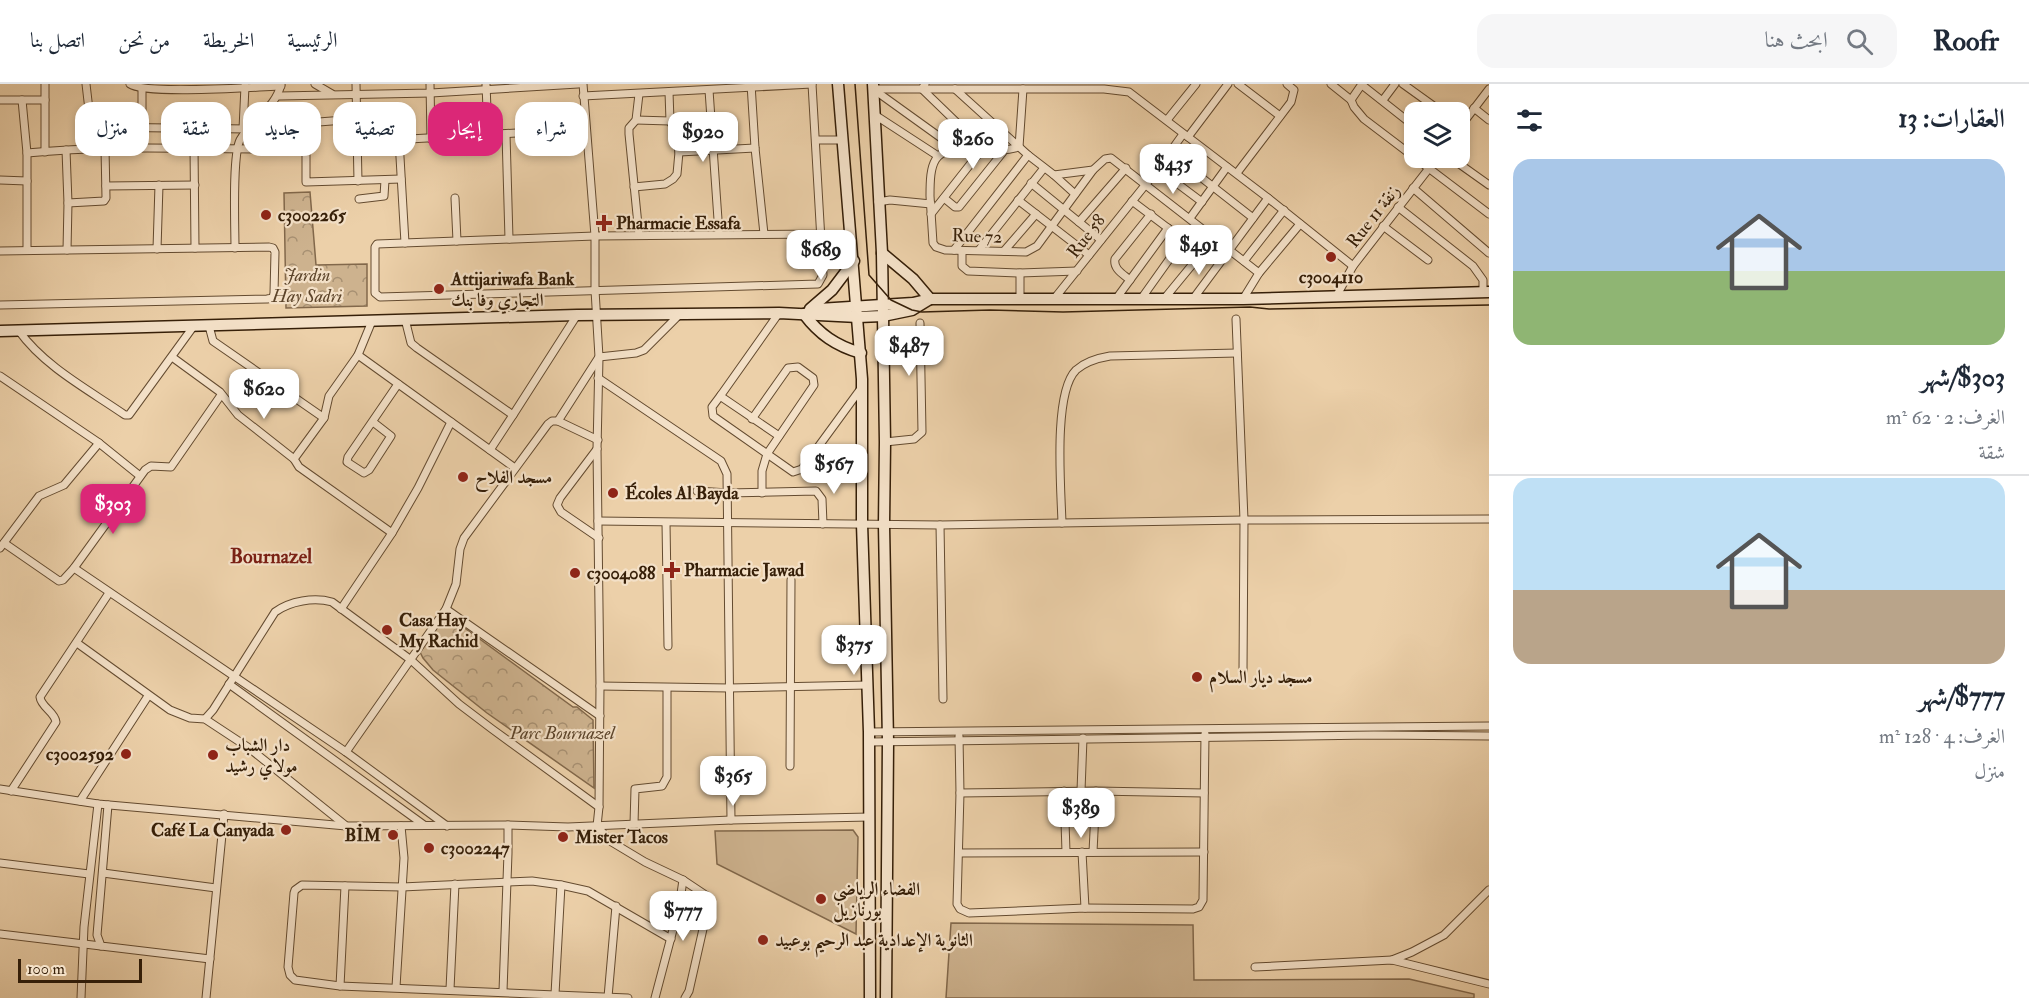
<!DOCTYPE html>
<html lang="ar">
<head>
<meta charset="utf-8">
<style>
	:root { --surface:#fff; --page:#f6f6f7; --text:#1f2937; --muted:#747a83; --line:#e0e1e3; --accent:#db2777 }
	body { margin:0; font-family:"IM FELL Double Pica",Amiri,serif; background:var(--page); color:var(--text); direction:rtl; height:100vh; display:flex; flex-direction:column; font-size:22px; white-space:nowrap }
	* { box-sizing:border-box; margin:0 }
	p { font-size:20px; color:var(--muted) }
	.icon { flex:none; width:33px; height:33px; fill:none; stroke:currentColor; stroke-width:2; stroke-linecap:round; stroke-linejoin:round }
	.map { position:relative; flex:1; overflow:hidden; direction:ltr }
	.panel { display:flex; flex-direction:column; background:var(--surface); width:540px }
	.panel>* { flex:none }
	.guide { position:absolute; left:18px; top:18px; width:570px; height:54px; direction:rtl; display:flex; gap:12px }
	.tools { position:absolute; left:1404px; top:18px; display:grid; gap:12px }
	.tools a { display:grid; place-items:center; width:66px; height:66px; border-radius:12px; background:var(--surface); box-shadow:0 3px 9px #0003; font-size:30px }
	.scale { position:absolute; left:18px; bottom:15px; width:124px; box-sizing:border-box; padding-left:6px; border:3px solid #361f08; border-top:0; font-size:16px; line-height:21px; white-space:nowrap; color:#361f08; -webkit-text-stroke:4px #f3e0c7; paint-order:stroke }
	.price { position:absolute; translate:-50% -51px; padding:0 14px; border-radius:12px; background:#fff; color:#222; font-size:20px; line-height:39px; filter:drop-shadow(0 2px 3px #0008) }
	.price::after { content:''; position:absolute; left:50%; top:36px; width:18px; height:14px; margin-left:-9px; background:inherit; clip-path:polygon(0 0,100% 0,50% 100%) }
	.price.current { background:var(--accent); color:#fff }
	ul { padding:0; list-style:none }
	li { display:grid; align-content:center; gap:12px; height:318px; padding:0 24px }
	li+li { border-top:2px solid var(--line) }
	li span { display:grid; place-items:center; height:186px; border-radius:18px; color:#555 }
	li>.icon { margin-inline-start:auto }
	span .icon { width:108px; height:108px; fill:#fffc; stroke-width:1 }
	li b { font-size:26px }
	h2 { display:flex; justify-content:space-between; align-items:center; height:72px; padding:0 24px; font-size:26px }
	.chip { padding:0 21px; border-radius:18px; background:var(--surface); box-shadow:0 3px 9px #0003; font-size:21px; line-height:54px }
	.chip.current { background:var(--accent); color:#fff }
	header { display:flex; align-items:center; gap:36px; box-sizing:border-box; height:84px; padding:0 30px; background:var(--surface); border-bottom:2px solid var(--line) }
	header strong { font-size:28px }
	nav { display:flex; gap:33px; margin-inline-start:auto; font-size:21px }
	.search { width:420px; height:54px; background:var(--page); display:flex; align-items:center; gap:15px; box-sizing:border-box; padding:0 21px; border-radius:18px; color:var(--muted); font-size:22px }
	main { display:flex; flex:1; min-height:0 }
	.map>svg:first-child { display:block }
	.forest { fill:url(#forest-crowns); stroke:#82684b; stroke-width:1.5 }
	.pitch { fill:#cdb28e; stroke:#82684b; stroke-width:1.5 }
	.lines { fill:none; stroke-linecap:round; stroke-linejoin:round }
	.street-casing { stroke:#644b30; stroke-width:9 }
	.secondary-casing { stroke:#361f08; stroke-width:13 }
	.street { stroke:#f3e0c7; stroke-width:7 }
	.secondary { stroke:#f3e0c7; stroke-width:10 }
	.tram { stroke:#361f08; stroke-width:1.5 }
	.poi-dot { fill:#8f2418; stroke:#f3e0c7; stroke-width:2 }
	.labels { text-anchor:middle; stroke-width:4.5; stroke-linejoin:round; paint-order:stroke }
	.poi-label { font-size:18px; font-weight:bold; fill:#361f08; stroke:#f3e0c7; text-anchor:start }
	.street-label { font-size:18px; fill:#361f08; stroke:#f3e0c7 }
	.park-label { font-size:18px; font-style:italic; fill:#5c442a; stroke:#f3e0c7 }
	.neighbourhood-label { font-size:20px; font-weight:bold; fill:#7a1f14; stroke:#f3e0c7 }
</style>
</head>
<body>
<header>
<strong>Roofr</strong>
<div class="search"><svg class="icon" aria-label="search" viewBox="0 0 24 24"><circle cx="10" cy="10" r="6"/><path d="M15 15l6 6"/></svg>ابحث هنا</div>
<nav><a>الرئيسية</a><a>الخريطة</a><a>من نحن</a><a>اتصل بنا</a></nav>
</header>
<main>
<section class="panel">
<h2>العقارات: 13<svg class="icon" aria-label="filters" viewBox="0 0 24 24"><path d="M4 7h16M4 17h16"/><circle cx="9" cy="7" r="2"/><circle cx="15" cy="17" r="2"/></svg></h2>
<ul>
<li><span style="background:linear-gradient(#a9c7e8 60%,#8fb573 0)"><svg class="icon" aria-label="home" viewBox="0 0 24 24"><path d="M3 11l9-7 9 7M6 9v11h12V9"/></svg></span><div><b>$303/شهر</b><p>الغرف: 2 · 62 m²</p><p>شقة</p></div></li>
<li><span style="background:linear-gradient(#bfe0f5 60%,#b9a48a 0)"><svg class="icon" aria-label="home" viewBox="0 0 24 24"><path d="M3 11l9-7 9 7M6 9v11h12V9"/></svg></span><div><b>$777/شهر</b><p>الغرف: 4 · 128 m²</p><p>منزل</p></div></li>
</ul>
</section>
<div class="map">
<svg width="1489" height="914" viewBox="0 0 1489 914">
	<defs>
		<pattern id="forest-crowns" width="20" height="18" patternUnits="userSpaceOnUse" patternTransform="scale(1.5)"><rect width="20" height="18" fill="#cdb28e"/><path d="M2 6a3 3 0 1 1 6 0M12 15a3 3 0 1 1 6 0" fill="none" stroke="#a79072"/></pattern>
	</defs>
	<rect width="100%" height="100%" fill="#ecd0a9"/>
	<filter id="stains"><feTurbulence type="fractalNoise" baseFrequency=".00333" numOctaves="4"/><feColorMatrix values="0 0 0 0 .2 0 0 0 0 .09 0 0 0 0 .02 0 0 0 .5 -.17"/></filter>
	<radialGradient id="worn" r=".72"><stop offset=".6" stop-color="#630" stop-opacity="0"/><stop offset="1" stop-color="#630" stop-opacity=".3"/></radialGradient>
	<g class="forest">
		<path d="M310 108 316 181 367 180V222L286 224 284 109Z"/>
		<path d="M455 537 573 623H577L593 636 594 704 487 629 433 586 423 574 419 566 438 541Z"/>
	</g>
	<g class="pitch">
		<path d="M853 746 858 753 856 850 717 780 715 747Z"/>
		<path d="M951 839 1193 841 1194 896 1409 895 1474 910V914H946Z"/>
	</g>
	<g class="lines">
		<g class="street-casing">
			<g id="street">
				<path d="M45 0V68"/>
				<path d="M86 0 91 43V64"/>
				<path d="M130 0C145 11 256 3 281 2"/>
				<path d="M315 0 332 10"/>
				<path d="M356 0 358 97"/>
				<path d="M430 0 431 55"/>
				<path d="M486 0 488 51"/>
				<path d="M583 0 595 152V206L599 273 597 365 600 602 599 723 597 742 610 757 645 778 683 796 710 814 689 907 685 914"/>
				<path d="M751 0 755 64 764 150"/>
				<path d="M812 0 823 191 818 200 380 213 375 209V163L377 160 595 152 821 150"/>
				<path d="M925 0 922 5 983 64 931 130"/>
				<path d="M1238 0 1280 32"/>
				<path d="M1331 0 1351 16"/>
				<path d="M1362 0 1351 16 1354 23 1364 35 1489 130"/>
				<path d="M1403 0 1442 28"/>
				<path d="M1362 1 1414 42"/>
				<path d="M142 5V44"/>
				<path d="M873 5H1104L1129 8 1268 114 1353 182"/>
				<path d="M873 5 955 64"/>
				<path d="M955 5 1028 71 1054 91 1093 86 1105 75 1111 74 1259 189"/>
				<path d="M1023 5 1019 63C998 69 990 64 969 64 932 63 930 80 930 112 931 128 932 143 933 159L936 163 945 166 1026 168 1037 162 1093 86"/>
				<path d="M709 6 719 150"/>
				<path d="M279 12 431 9 578 0"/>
				<path d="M583 12 812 0"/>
				<path d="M0 16H45"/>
				<path d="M22 16 27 69V166"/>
				<path d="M1383 16 1395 0"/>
				<path d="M1474 24 1489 36"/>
				<path d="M875 31 938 72"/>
				<path d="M357 35 306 39V98L401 95"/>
				<path d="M636 36 670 37"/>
				<path d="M1167 36 1196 0"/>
				<path d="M91 43 248 45"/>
				<path d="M1460 43 1489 5"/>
				<path d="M243 45 245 2"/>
				<path d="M506 50 509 155"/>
				<path d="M1188 53 1228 0"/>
				<path d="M399 56 405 159"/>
				<path d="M816 56H843"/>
				<path d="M357 58 585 45"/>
				<path d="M194 63 195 164"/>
				<path d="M66 66 68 119 67 166"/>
				<path d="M679 68 755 64"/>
				<path d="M27 69C119 60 212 66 305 65"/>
				<path d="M1170 69 1253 134"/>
				<path d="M1451 74 1489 101"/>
				<path d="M1158 85 1202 118"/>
				<path d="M1237 89 1291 18 1294 6 1287 0"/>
				<path d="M1054 91 1075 110"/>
				<path d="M0 96 27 97"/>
				<path d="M1031 99 1101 156"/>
				<path d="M106 102 195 101"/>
				<path d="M634 103 665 100 673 95 677 90 679 68 676 48 670 37 669 8"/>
				<path d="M1413 104 1489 169"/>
				<path d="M455 114 457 157"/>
				<path d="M944 114 955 123H959L1003 68"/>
				<path d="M359 115 384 112 385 96"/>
				<path d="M1018 116 1089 171"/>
				<path d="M1132 117 1201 169"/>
				<path d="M878 118 890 116 931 120"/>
				<path d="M68 119 104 117 106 114 105 64"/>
				<path d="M1398 123 1473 182 1483 196V208"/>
				<path d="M1190 134 1227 83"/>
				<path d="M1079 138 1126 84"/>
				<path d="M1383 142 1428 176"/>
				<path d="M639 151 629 50V44L636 36 639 10"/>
				<path d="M235 164C235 142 232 72 240 56 252 35 276 24 281 0"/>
				<path d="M157 165 159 101"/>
				<path d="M954 166 1028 71"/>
				<path d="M979 166 1044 84"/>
				<path d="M0 167 269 163 273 164 275 168 274 209 273 214 267 215 0 221"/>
				<path d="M962 167V182L968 187 1020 189 1077 187"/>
				<path d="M1004 167 1036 130"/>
				<path d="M1244 177 1284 126"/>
				<path d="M1130 196C1123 190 1113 185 1115 175L1151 130"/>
				<path d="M1337 211 1353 182 1437 74"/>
				<path d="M1020 214V189"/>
				<path d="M1054 215 1158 85 1183 50"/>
				<path d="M1116 215 1168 144"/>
				<path d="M1141 215 1183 156"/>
				<path d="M1164 215 1215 153"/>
				<path d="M1193 215 1268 114"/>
				<path d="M1243 215 1259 189 1300 140"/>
				<path d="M405 235 411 259 417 264 513 331 490 366"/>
				<path d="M1236 235 1244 436 1243 587"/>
				<path d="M372 237 358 271 329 312 324 334 294 375 299 383 392 449"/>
				<path d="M209 242 213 257 324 334"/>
				<path d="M19 247C45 283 89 306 125 331H129L193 243"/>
				<path d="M358 271 515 384"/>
				<path d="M172 273 220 308 238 331 294 375"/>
				<path d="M0 292 99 359 140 392"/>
				<path d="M598 294 721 377 727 390 731 736"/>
				<path d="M721 311 712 323 713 332 793 388 802 385 862 303"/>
				<path d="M513 331 577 231"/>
				<path d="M752 335 788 284 798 283 813 294 814 301 767 370 762 387V409"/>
				<path d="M558 337 599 273 636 269 644 266 680 230"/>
				<path d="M373 338 391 352 369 386 364 389 347 378 348 373 398 300"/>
				<path d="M779 352 723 314 721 311 779 229"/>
				<path d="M885 358 914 355 922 348 920 239"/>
				<path d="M597 365 560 414 557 421 561 428 599 454"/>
				<path d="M697 407 728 409 816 407 822 415 823 440"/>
				<path d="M598 437 940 441 1244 436 1489 435"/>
				<path d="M666 439 668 562"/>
				<path d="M1062 439C1061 404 1053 309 1076 286 1086 277 1098 274 1110 272L1237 269"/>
				<path d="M940 441 943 615"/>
				<path d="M4 459 59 497 63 496 74 484 145 386 151 382 171 383 221 311"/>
				<path d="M0 464 39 412 64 401 99 359"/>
				<path d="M74 484 346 668 447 742"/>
				<path d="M341 525 392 449 418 404 451 338"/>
				<path d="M446 525 600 632"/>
				<path d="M77 559 170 626 190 634 205 635 249 664 345 741"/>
				<path d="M229 600 424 741"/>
				<path d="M600 602 729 604 868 601"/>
				<path d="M205 635 213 626 275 528C290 517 314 513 332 518L411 576 459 620 492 645 599 723"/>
				<path d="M869 648 1489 642"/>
				<path d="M959 652 960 709 957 820 960 825 969 829 1085 824 1193 825 1199 823 1203 816 1205 650"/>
				<path d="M869 658 1374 651 1489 652"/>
				<path d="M346 668 446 525 456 500 460 465 464 454 548 340 552 337H558L598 356"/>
				<path d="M790 682 791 496"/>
				<path d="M0 705 98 720 346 742 508 741 568 743 731 736 870 733"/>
				<path d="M11 707 56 638C55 628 41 623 40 613L109 509"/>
				<path d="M1064 707 1066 768"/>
				<path d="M1081 707 1083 654"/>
				<path d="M960 709 1096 707 1204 709"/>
				<path d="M80 717 148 612"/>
				<path d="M108 721 97 851 101 862 210 875"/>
				<path d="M634 740 635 705 662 702 667 693V604"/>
				<path d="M1082 768 1085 824"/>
				<path d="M1093 768 1096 707"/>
				<path d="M959 769 1204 768"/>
				<path d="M0 779 89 790"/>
				<path d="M103 789 216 804"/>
				<path d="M0 850 101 862"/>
				<path d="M1392 876 1412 868 1444 851 1489 806"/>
				<path d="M1255 883 1392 876 1489 900"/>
				<path d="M340 902 345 802"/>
				<path d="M396 903 404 774 401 742"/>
				<path d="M450 905 455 800"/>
				<path d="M503 907 508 769V741"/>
				<path d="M555 910 561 801"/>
				<path d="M608 913 616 822"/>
				<path d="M81 914 84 843 98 720"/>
				<path d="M206 914 224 730"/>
				<path d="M628 914 340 902 295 896 290 891 288 883 294 809 295 806 302 801 402 803 532 797 561 801 588 807 671 855"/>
				<path d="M655 914 679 823 683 796"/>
			</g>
		</g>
		<g class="secondary-casing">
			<g id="secondary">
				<path d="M838 0 862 295V440L869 648 870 914"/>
				<path d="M873 0 882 169 885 358 884 441 888 658 886 914"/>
				<path d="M882 169 913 195 930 215"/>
				<path d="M810 225 832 206 854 177"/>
				<path d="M807 229 819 225 913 219 930 215H1243L1489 208"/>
				<path d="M804 230C819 250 836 262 861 269"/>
				<path d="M0 247 577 231 779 229 858 233 883 232 912 226 930 215"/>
			</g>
		</g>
		<use href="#street" class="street"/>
		<use href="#secondary" class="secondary"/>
		<path class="tram" d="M855 0 869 191 891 216 912 226 922 228 990 226 1063 228 1250 223 1269 225 1489 221"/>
	</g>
	<g class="poi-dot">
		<circle cx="266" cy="131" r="6"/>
		<path d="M601 130h6v6h6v6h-6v6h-6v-6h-6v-6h6z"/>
		<circle cx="1331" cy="173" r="6"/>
		<circle cx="439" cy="205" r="6"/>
		<circle cx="463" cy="393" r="6"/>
		<circle cx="613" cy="409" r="6"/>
		<path d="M669 477h6v6h6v6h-6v6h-6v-6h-6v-6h6z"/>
		<circle cx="575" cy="489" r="6"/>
		<circle cx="387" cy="546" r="6"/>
		<circle cx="1197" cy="593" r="6"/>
		<circle cx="126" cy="670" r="6"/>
		<circle cx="213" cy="671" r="6"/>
		<circle cx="286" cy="746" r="6"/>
		<circle cx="393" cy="751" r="6"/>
		<circle cx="563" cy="753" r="6"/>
		<circle cx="429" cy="764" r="6"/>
		<circle cx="821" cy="815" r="6"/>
		<circle cx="763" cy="856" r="6"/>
	</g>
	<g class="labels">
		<g class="poi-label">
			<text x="278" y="137">c3002265</text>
			<text x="616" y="145">Pharmacie Essafa</text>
			<text x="1331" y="199" text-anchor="middle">c3004110</text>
			<text x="451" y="201">Attijariwafa Bank<tspan x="451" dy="21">التجاري وفا بنك</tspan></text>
			<text x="475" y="399">مسجد الفلاح</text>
			<text x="625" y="415">Écoles Al Bayda</text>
			<text x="684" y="492">Pharmacie Jawad</text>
			<text x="587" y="495">c3004088</text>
			<text x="399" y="542">Casa Hay<tspan x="399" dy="21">My Rachid</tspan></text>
			<text x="1209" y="599">مسجد ديار السلام</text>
			<text x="225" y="667">دار الشباب<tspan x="225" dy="21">مولاي رشيد</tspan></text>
			<text x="114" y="676" text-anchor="end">c3002592</text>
			<text x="274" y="752" text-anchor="end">Café La Canyada</text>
			<text x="381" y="757" text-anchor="end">BİM</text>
			<text x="575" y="759">Mister Tacos</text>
			<text x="441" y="770">c3002247</text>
			<text x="833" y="811">الفضاء الرياضي<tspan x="833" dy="21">بورنازيل</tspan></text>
			<text x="775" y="862">الثانوية الإعدادية عبد الرحيم بوعبيد</text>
		</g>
		<g class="street-label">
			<text transform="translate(1373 132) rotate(-52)" y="6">Rue 11 زنقة</text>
			<text transform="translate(977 152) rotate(2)" y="6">Rue 72</text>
			<text transform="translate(1086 152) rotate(-52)" y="6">Rue 58</text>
		</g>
		<g class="park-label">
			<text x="307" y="197">Jardin<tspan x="307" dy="21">Hay Sadri</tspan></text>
			<text x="562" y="655">Parc Bournazel</text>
		</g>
		<g class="neighbourhood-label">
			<text x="271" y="479">Bournazel</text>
		</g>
	</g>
	<rect width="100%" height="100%" filter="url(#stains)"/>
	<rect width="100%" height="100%" fill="url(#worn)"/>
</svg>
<div class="tools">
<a><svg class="icon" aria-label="layers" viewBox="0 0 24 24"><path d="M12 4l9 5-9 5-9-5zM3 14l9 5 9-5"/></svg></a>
</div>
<div class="scale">100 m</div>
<b class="price" style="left:703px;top:79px">$920</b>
<b class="price" style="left:973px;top:86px">$260</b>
<b class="price" style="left:1173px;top:111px">$435</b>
<b class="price" style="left:1199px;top:192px">$491</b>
<b class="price" style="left:821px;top:197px">$689</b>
<b class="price" style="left:909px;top:293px">$487</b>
<b class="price" style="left:264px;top:336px">$620</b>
<b class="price" style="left:834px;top:411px">$567</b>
<b class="price current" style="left:113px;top:451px">$303</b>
<b class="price" style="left:854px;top:592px">$375</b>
<b class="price" style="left:733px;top:723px">$365</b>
<b class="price" style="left:1081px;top:755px">$389</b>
<b class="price" style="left:683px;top:858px">$777</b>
<div class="guide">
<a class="chip">شراء</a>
<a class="chip current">إيجار</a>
<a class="chip">تصفية</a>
<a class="chip">جديد</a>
<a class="chip">شقة</a>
<a class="chip">منزل</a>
</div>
</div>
</main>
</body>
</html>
